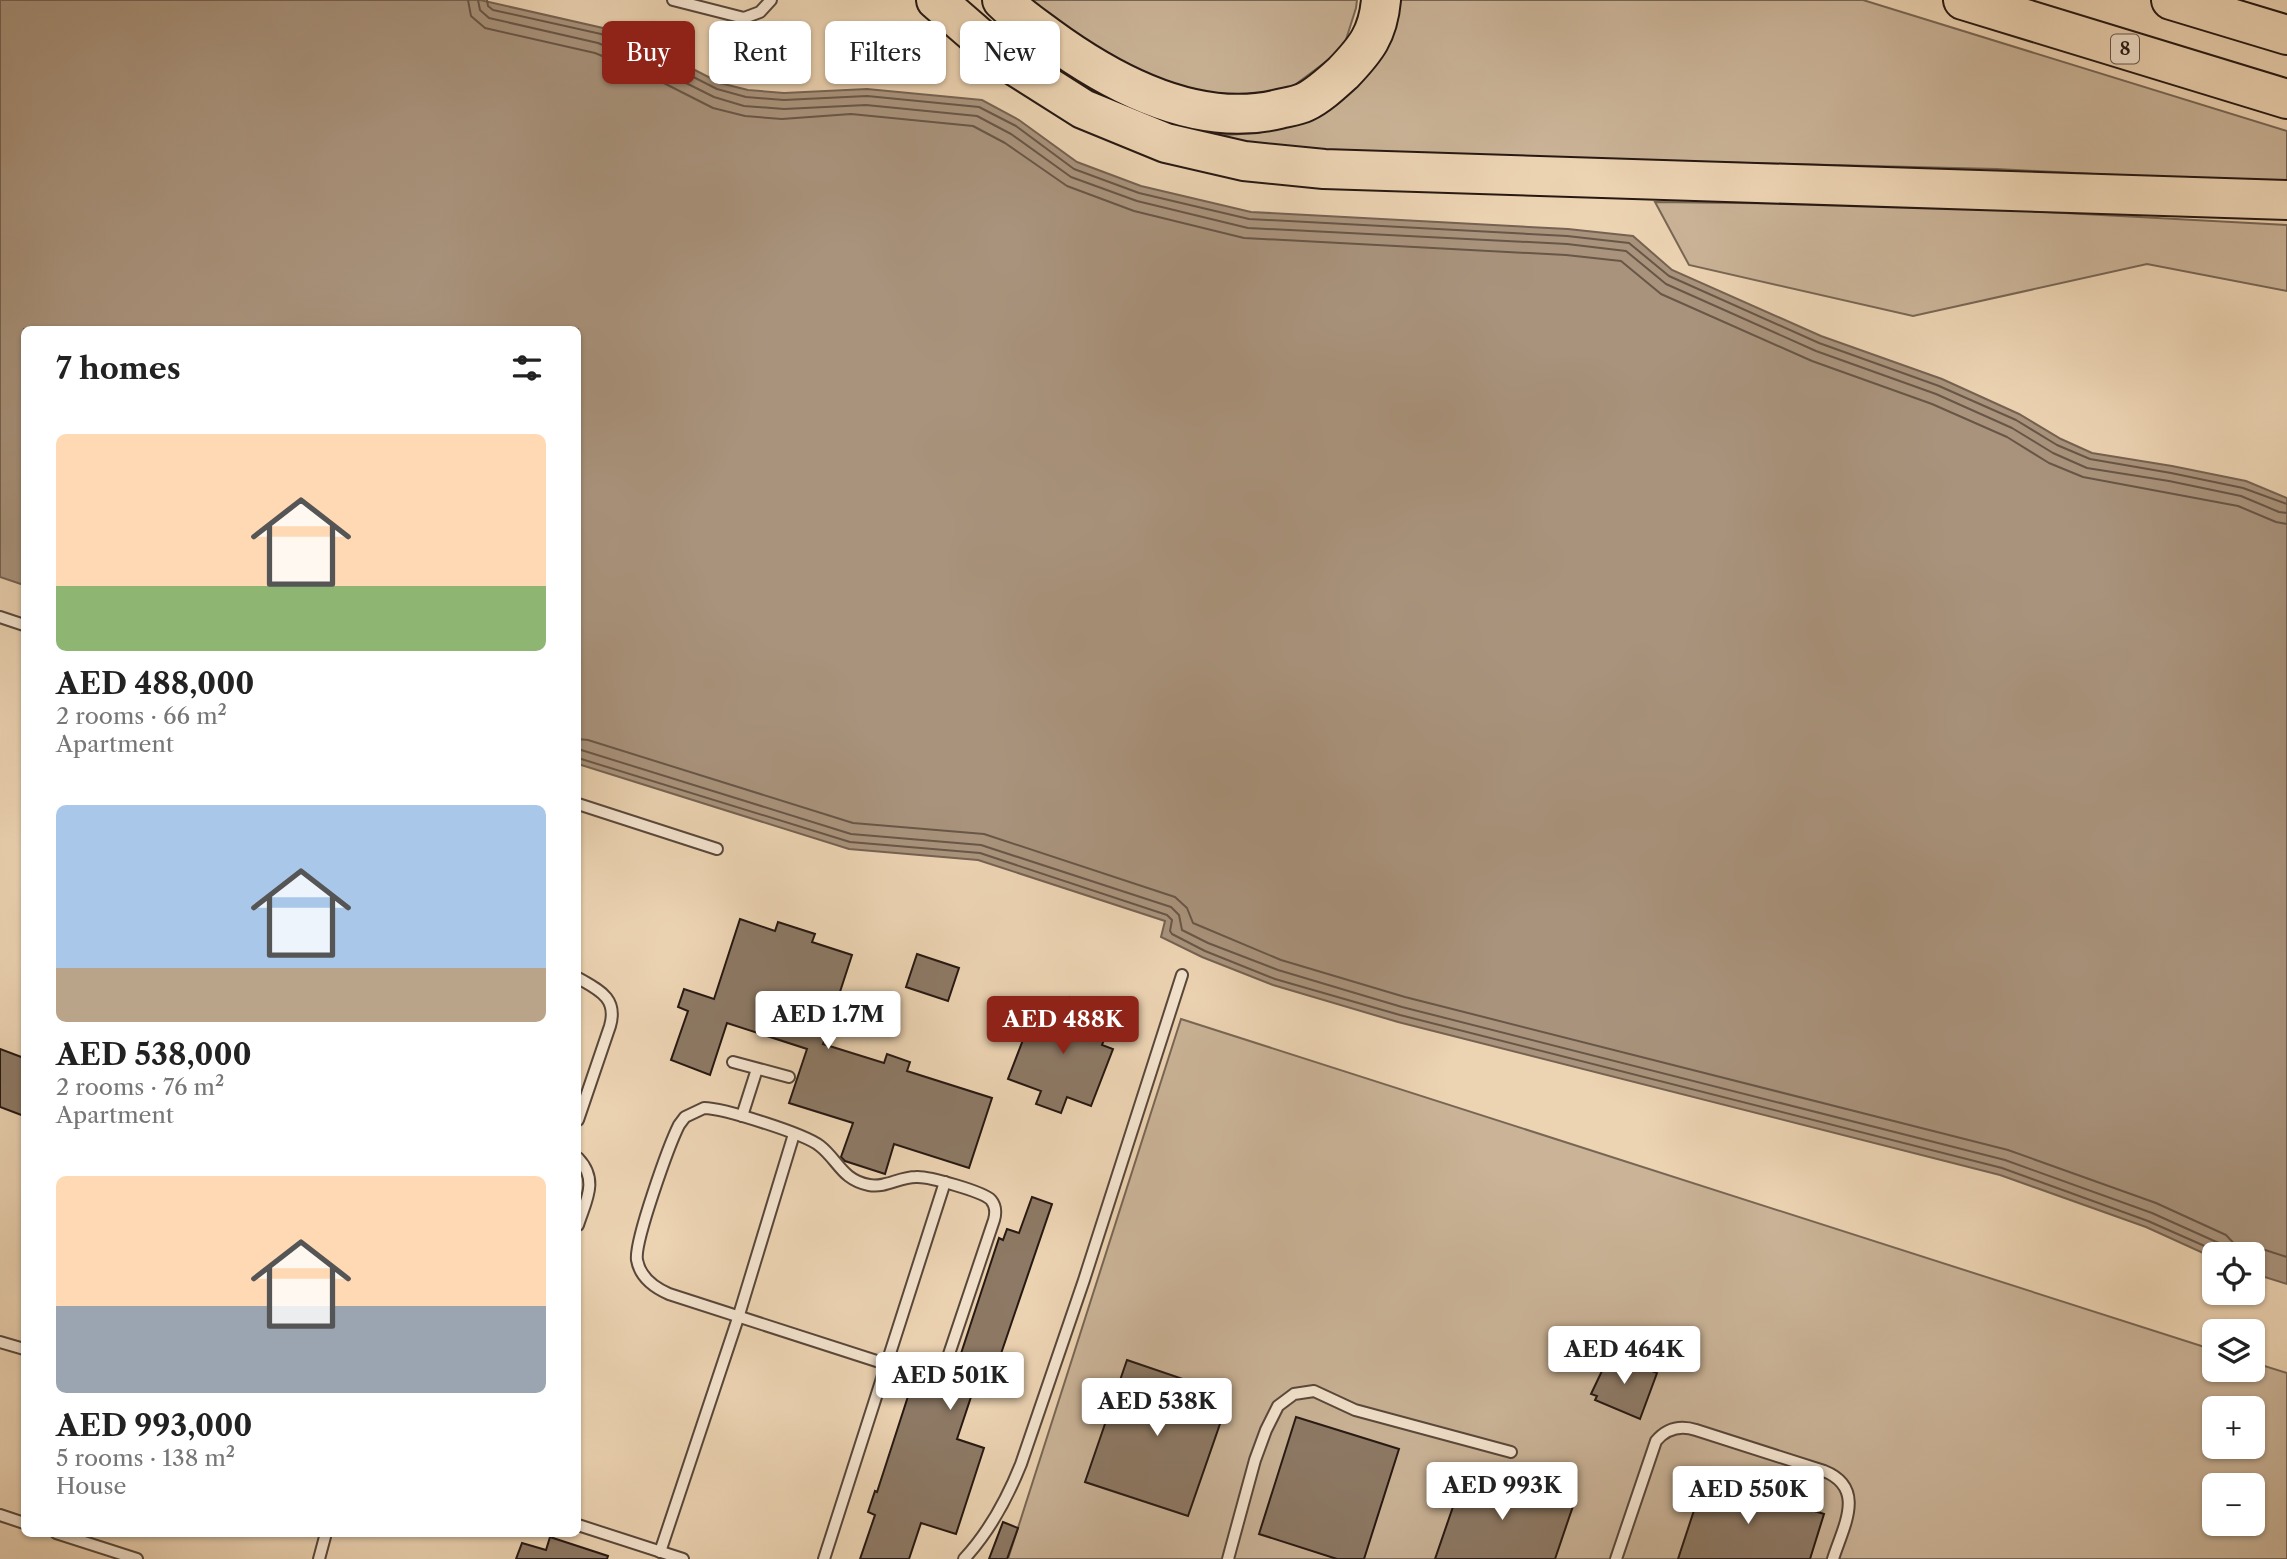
<!DOCTYPE html>
<html lang="en">
<head>
<meta charset="utf-8">
<style>
	:root { --surface:#fff; --page:#f6f6f6; --text:#222; --muted:#767676; --accent:#8f2418 }
	body { margin:0; font-family:"Libre Caslon Text",serif; background:var(--page); color:var(--text); height:100vh; display:flex; flex-direction:column; font-size:26px; white-space:nowrap }
	* { box-sizing:border-box; margin:0 }
	p { font-size:23px; color:var(--muted) }
	.icon { flex:none; width:38px; height:38px; fill:none; stroke:currentColor; stroke-width:2; stroke-linecap:round; stroke-linejoin:round }
	.map { position:relative; flex:1; overflow:hidden }
	.side { position:absolute; left:21px; top:326px; width:560px; height:1211px; display:flex; flex-direction:column; background:var(--surface); border-radius:10px; box-shadow:0 2px 5px #0004 }
	.side>* { flex:none }
	.banner { position:absolute; left:602px; top:21px; width:665px; height:63px; display:flex; gap:14px }
	.tools { position:absolute; left:2202px; top:1242px; display:grid; gap:14px }
	.tools a { display:grid; place-items:center; width:63px; height:63px; border-radius:10px; background:var(--surface); box-shadow:0 2px 5px #0004; font-size:35px }
	.price { position:absolute; translate:-50% -60px; padding:0 16px; border-radius:7px; background:#fff; color:#222; font-size:23px; line-height:46px; filter:drop-shadow(0 2px 4px #0008) }
	.price::after { content:''; position:absolute; left:50%; top:42px; width:21px; height:16px; margin-left:-10px; background:inherit; clip-path:polygon(0 0,100% 0,50% 100%) }
	.price.selected { background:var(--accent); color:#fff }
	ul { padding:0; list-style:none }
	li { display:grid; align-content:center; gap:14px; height:371px; padding:0 35px }
	li span { display:grid; place-items:center; height:217px; border-radius:10px; color:#555 }
	li>.icon { margin-inline-start:auto }
	span .icon { width:126px; height:126px; fill:#fffc; stroke-width:1 }
	li b { font-size:30px }
	h2 { display:flex; justify-content:space-between; align-items:center; height:84px; padding:0 35px; font-size:30px }
	.pill { padding:0 24px; border-radius:10px; background:var(--surface); box-shadow:0 2px 5px #0004; font-size:24px; line-height:63px }
	.pill.selected { background:var(--accent); color:#fff }
	.map>svg:first-child { display:block }
	.green { fill:#cab397; stroke:#786654; stroke-width:2; fill-rule:evenodd }
	.water { fill:#a9937c; stroke:#756252; stroke-width:2 }
	.lines { fill:none; stroke-linecap:round; stroke-linejoin:round }
	.shore { stroke:#685647; stroke-width:2 }
	.building { fill:#8d7965; stroke:#261812; stroke-width:2 }
	.lane-casing { stroke:#58473a; stroke-width:14 }
	.highway-casing { stroke:#261812; stroke-width:42 }
	.lane { stroke:#f3e2cd; stroke-width:10 }
	.highway { stroke:#ecd3b2; stroke-width:38 }
	.labels { text-anchor:middle; stroke-width:5; stroke-linejoin:round; paint-order:stroke }
	.shield { fill:#f3e2cd; stroke:#64554a; stroke-width:2 }
	.shield-label { font-size:18px; font-weight:bold; fill:#261812 }
</style>
</head>
<body>
<div class="map">
<svg width="2287" height="1559" viewBox="0 0 2287 1559">
	<rect width="100%" height="100%" fill="#ecd3b2"/>
	<filter id="stains"><feTurbulence type="fractalNoise" baseFrequency=".00286" numOctaves="4"/><feColorMatrix values="0 0 0 0 .2 0 0 0 0 .09 0 0 0 0 .02 0 0 0 .5 -.17"/></filter>
	<radialGradient id="worn" r=".72"><stop offset=".6" stop-color="#630" stop-opacity="0"/><stop offset="1" stop-color="#630" stop-opacity=".3"/></radialGradient>
	<g class="green">
		<path d="M1012 0H1357L1356 8 1343 49 1292 87 1257 96 1195 93 1152 84Z"/>
		<path d="M1394 0H1863L2287 131V184L1997 169 1288 152 1192 137 1258 133 1292 124Z"/>
		<path d="M1655 202 1916 205 2287 225V291L2147 264 1913 316 1689 265Z"/>
		<path d="M1181 1019 2214 1350V1370H2252V1362L2287 1373V1559H1008ZM2214 1409H2252V1447H2214ZM2214 1486H2252V1524H2214Z"/>
	</g>
	<path class="water" d="M0 0H480L603 28 658 51 720 83 748 90 784 93 867 89 982 100 1019 120 1077 162 1141 186 1251 212 1568 229 1633 236 1672 270 1821 336 1942 379 2019 414 2061 439 2092 453 2172 466 2246 481 2287 498V1284L2252 1273V1255H2214V1258L2146 1227 2000 1175 1398 1022 1273 985 1202 957 1161 937 1165 921 978 860 849 849 578 764V329H24V585L0 577Z"/>
	<g class="lines">
		<g class="shore">
			<path d="M468 0 471 16 485 28 595 53 648 75 713 108 745 116 782 119 851 114 973 126 1005 143 1067 186 1134 211 1244 238 1566 255 1621 261 1661 294 1812 361 1932 404 2007 437 2049 463 2083 477 2238 506 2276 522 2287 524"/>
			<path d="M478 0 480 10 489 18 598 43 652 66 714 97 744 106 784 109 866 105 977 116 1011 134 1071 177 1137 201 1248 228 1567 244 1626 251 1666 284 1816 351 1936 394 2012 428 2053 453 2087 468 2169 481 2241 496 2279 512 2287 513"/>
			<path d="M487 0 488 6 493 10 601 34 656 58 717 89 746 97 784 100 867 96 979 107 1016 126 1074 169 1139 193 1249 219 1567 236 1629 243 1669 276 1819 343 1939 386 2016 420 2057 445 2090 459 2171 473 2243 488 2287 504"/>
			<path d="M578 739 588 740 853 823 984 834 1175 897 1187 908 1193 923 1281 960 1405 997 2008 1150 2156 1203 2226 1235 2240 1250 2259 1248 2287 1257"/>
			<path d="M578 749 851 834 981 845 1171 907 1179 915 1182 930 1208 943 1278 970 1402 1007 2005 1160 2152 1213 2221 1244 2229 1255"/>
			<path d="M578 758 850 842 980 853 1167 915 1172 920 1170 931 1172 934 1205 951 1275 979 1400 1015 2002 1168 2148 1221 2216 1251 2220 1255"/>
		</g>
	</g>
	<g class="building">
		<path d="M740 919 775 931 778 922 815 934 812 942 852 955 823 1044 884 1063 887 1054 910 1062 907 1071 992 1098 969 1168 894 1144 885 1174 845 1161 841 1157 853 1123 789 1103 807 1049 727 1023 710 1075 671 1060 688 1011 678 1007 684 989 714 999Z"/>
		<path d="M917 954 959 968 948 1001 906 987Z"/>
		<path d="M1070 997 1094 1006 1089 1022 1108 1029 1102 1045 1113 1049 1091 1106 1067 1097 1061 1113 1036 1104 1041 1091 1008 1079 1031 1019 1042 1024 1051 1000 1066 1005Z"/>
		<path d="M0 1049 24 1058V1116L0 1107Z"/>
		<path d="M1032 1197 1052 1204 991 1383 977 1379 957 1439 984 1448 956 1534 921 1523 909 1559H860L875 1515 868 1512 875 1491 877 1492 912 1384 947 1396 999 1238 1003 1240 1007 1229 1019 1233Z"/>
		<path d="M1610 1354 1657 1373 1640 1419 1595 1400 1597 1396 1591 1394Z"/>
		<path d="M1127 1360 1230 1395 1188 1516 1085 1482Z"/>
		<path d="M1296 1417 1399 1449 1364 1559H1337L1259 1534Z"/>
		<path d="M1466 1469 1573 1506 1555 1559H1435Z"/>
		<path d="M1705 1477 1824 1514 1810 1559H1678Z"/>
		<path d="M1003 1522 1018 1528 1007 1559H989Z"/>
		<path d="M550 1537 608 1556 607 1559H516L522 1543 546 1550Z"/>
	</g>
	<g class="lines">
		<g class="lane-casing">
			<g id="lane">
				<path d="M673 0 744 18 760 12 771 0"/>
				<path d="M0 617 24 625"/>
				<path d="M578 804 717 849"/>
				<path d="M578 978C599 990 618 998 610 1026L578 1120"/>
				<path d="M733 1062 789 1077"/>
				<path d="M704 1108C723 1108 805 1134 820 1146 838 1160 842 1180 869 1185 886 1188 899 1177 916 1177 928 1176 984 1192 991 1200 996 1206 996 1213 994 1220L947 1360C942 1371 935 1376 923 1376L669 1294C653 1287 640 1277 637 1260 634 1242 669 1145 679 1125L685 1117Z"/>
				<path d="M742 1116 757 1069"/>
				<path d="M578 1158C599 1180 586 1200 578 1225"/>
				<path d="M0 1342 24 1349"/>
				<path d="M0 1515 24 1523"/>
				<path d="M578 1525 683 1559"/>
				<path d="M56 1533 137 1559"/>
				<path d="M660 1552 738 1318 794 1134"/>
				<path d="M319 1559 326 1533"/>
				<path d="M824 1559 945 1182"/>
				<path d="M964 1559C990 1531 1007 1499 1021 1464L1084 1280 1182 975"/>
				<path d="M1228 1559 1255 1460 1266 1430 1278 1406 1294 1394 1314 1391 1355 1410 1511 1452"/>
				<path d="M1616 1559 1656 1441C1667 1428 1680 1425 1696 1430L1824 1471C1867 1488 1843 1527 1833 1559"/>
			</g>
		</g>
		<g class="highway-casing">
			<g id="highway">
				<path d="M936 0 1004 59 1083 109 1166 143 1244 161 1324 169 2287 200"/>
				<path d="M1002 0C1016 14 1032 25 1047 36 1111 83 1197 129 1279 109 1287 107 1297 106 1305 102 1318 96 1332 83 1343 73 1366 49 1378 34 1381 0"/>
				<path d="M1963 0 2287 99"/>
				<path d="M2171 0 2287 35"/>
			</g>
		</g>
		<use href="#lane" class="lane"/>
		<use href="#highway" class="highway"/>
	</g>
	<g class="labels">
		<rect class="shield" x="2111" y="34.5" width="28" height="29" rx="5"/>
		<g class="shield-label">
			<text x="2125" y="55">8</text>
		</g>
	</g>
	<rect width="100%" height="100%" filter="url(#stains)"/>
	<rect width="100%" height="100%" fill="url(#worn)"/>
</svg>
<div class="tools">
<a><svg class="icon" aria-label="locate" viewBox="0 0 24 24"><circle cx="12" cy="12" r="6"/><path d="M12 2v4M12 18v4M2 12h4M18 12h4"/></svg></a>
<a><svg class="icon" aria-label="layers" viewBox="0 0 24 24"><path d="M12 4l9 5-9 5-9-5zM3 14l9 5 9-5"/></svg></a>
<a>+</a>
<a>−</a>
</div>
<b class="price" style="left:828px;top:1051px">AED 1.7M</b>
<b class="price selected" style="left:1063px;top:1056px">AED 488K</b>
<b class="price" style="left:1624px;top:1386px">AED 464K</b>
<b class="price" style="left:950px;top:1412px">AED 501K</b>
<b class="price" style="left:1157px;top:1438px">AED 538K</b>
<b class="price" style="left:1502px;top:1522px">AED 993K</b>
<b class="price" style="left:1748px;top:1526px">AED 550K</b>
<div class="banner">
<a class="pill selected">Buy</a>
<a class="pill">Rent</a>
<a class="pill">Filters</a>
<a class="pill">New</a>
</div>
<section class="side">
<h2>7 homes<svg class="icon" aria-label="filters" viewBox="0 0 24 24"><path d="M4 7h16M4 17h16"/><circle cx="9" cy="7" r="2"/><circle cx="15" cy="17" r="2"/></svg></h2>
<ul>
<li><span style="background:linear-gradient(#ffd9b3 70%,#8fb573 0)"><svg class="icon" aria-label="home" viewBox="0 0 24 24"><path d="M3 11l9-7 9 7M6 9v11h12V9"/></svg></span><div><b>AED 488,000</b><p>2 rooms · 66 m²</p><p>Apartment</p></div></li>
<li><span style="background:linear-gradient(#a9c7e8 75%,#b9a48a 0)"><svg class="icon" aria-label="home" viewBox="0 0 24 24"><path d="M3 11l9-7 9 7M6 9v11h12V9"/></svg></span><div><b>AED 538,000</b><p>2 rooms · 76 m²</p><p>Apartment</p></div></li>
<li><span style="background:linear-gradient(#ffd9b3 60%,#9aa5b1 0)"><svg class="icon" aria-label="home" viewBox="0 0 24 24"><path d="M3 11l9-7 9 7M6 9v11h12V9"/></svg></span><div><b>AED 993,000</b><p>5 rooms · 138 m²</p><p>House</p></div></li>
</ul>
</section>
</div>
</body>
</html>
